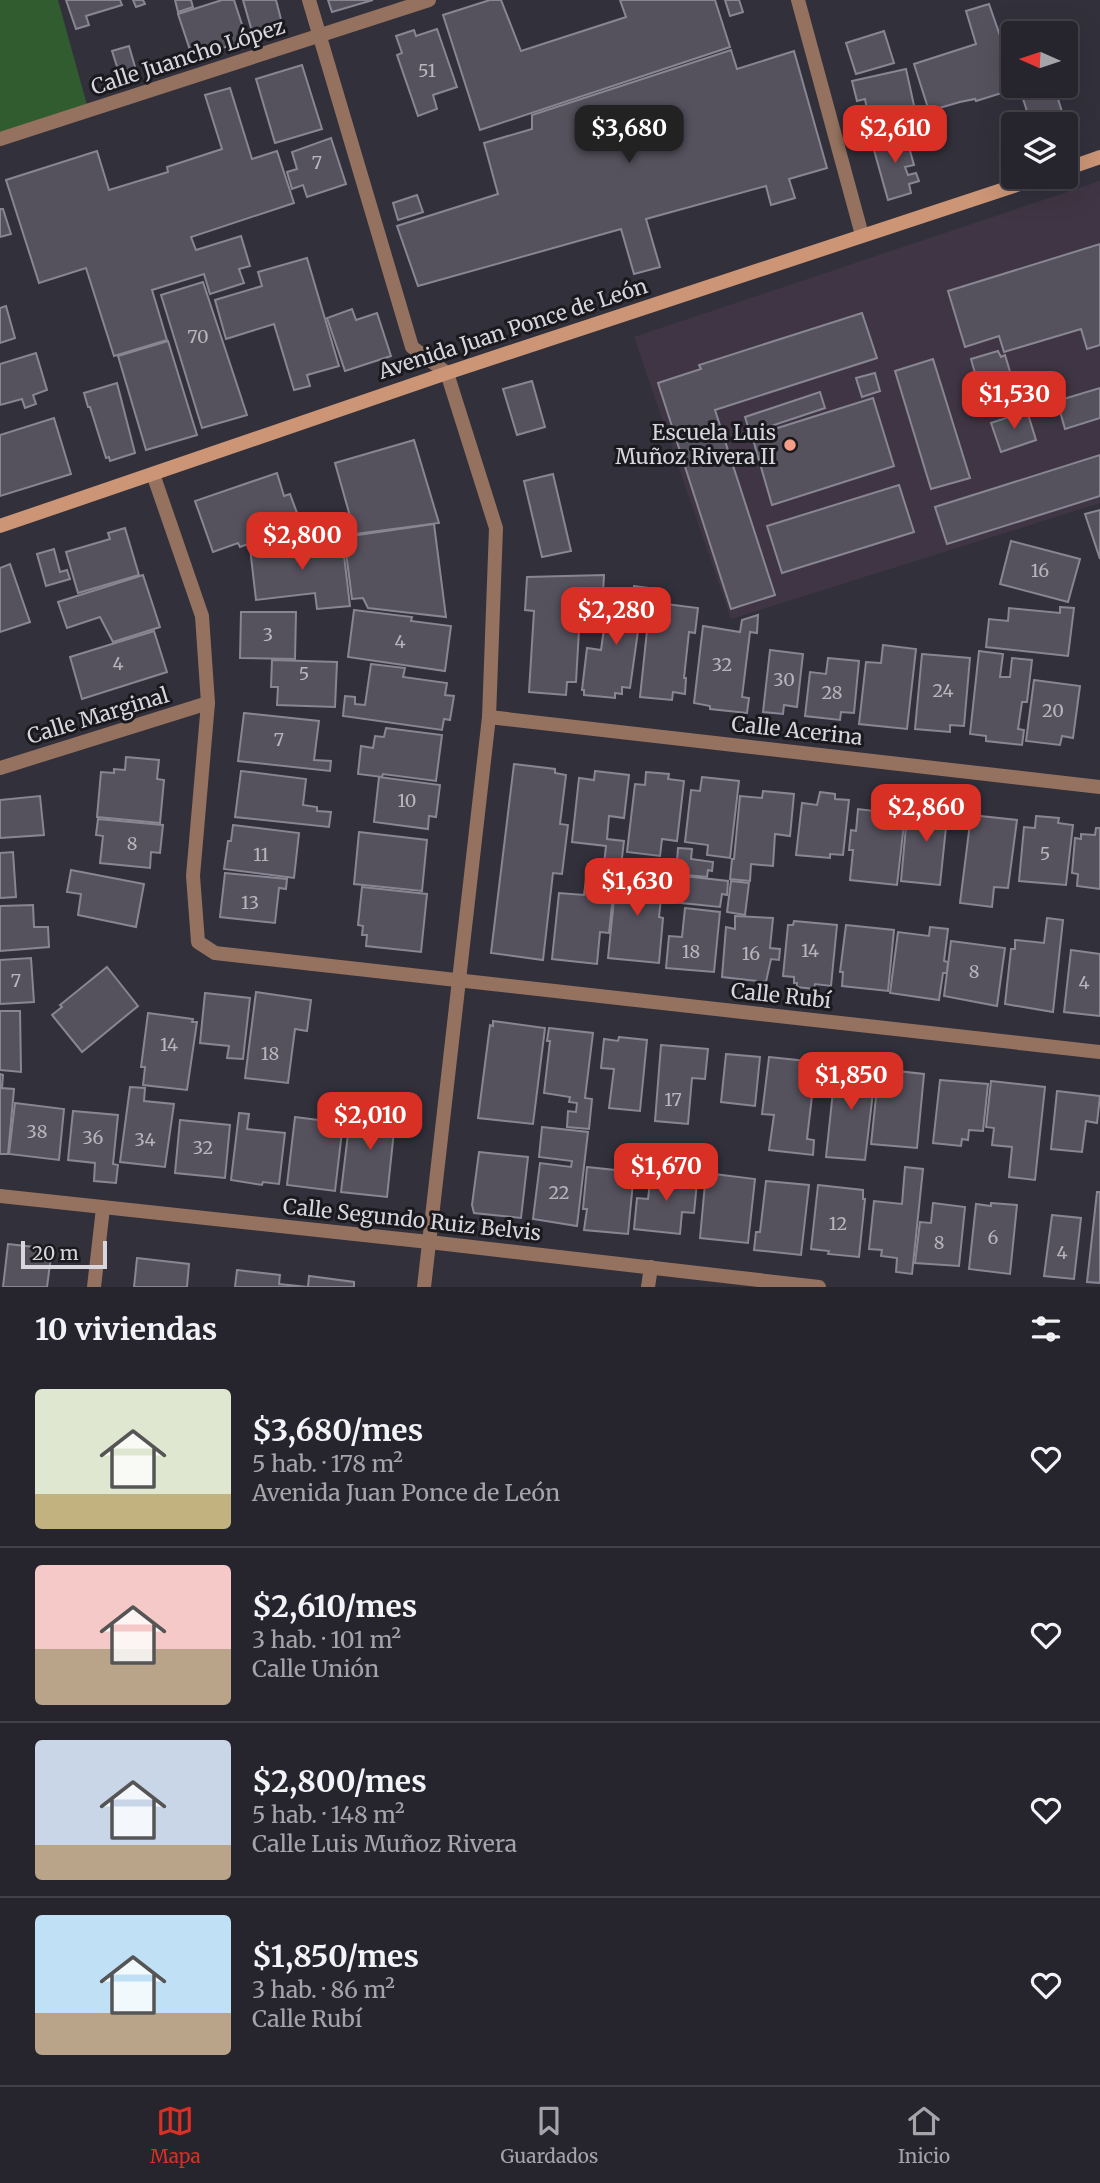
<!DOCTYPE html>
<html lang="es">
<head>
<meta charset="utf-8">
<style>
	:root { --surface:#26242c; --page:#2e2c34; --text:#f1f3f6; --muted:#a4a4a9; --line:#424148; --accent:#d93025 }
	body { margin:0; font-family:Merriweather,serif; background:var(--page); color:var(--text); height:100vh; display:flex; flex-direction:column; font-size:26px; white-space:nowrap }
	* { box-sizing:border-box; margin:0 }
	p { font-size:23px; color:var(--muted) }
	.icon { flex:none; width:38px; height:38px; fill:none; stroke:currentColor; stroke-width:2; stroke-linecap:round; stroke-linejoin:round }
	.map { position:relative; height:1287px; overflow:hidden }
	.panel { display:flex; flex-direction:column; background:var(--surface); flex:1 }
	.panel>* { flex:none }
	.needle { width:46px; rotate:273deg }
	.controls { position:absolute; left:1001px; top:21px; display:grid; gap:14px }
	.controls a { display:grid; place-items:center; width:77px; height:77px; border-radius:7px; background:var(--surface); box-shadow:0 7px 28px #0002,0 0 0 2px var(--line); font-size:35px }
	.scale { position:absolute; left:21px; bottom:18px; width:86px; box-sizing:border-box; padding-left:7px; border:4px solid #d8d6dd; border-top:0; font-size:19px; line-height:24px; white-space:nowrap; color:#d8d6dd; -webkit-text-stroke:5px #1a191e; paint-order:stroke }
	.price { position:absolute; translate:-50% -60px; padding:0 16px; border-radius:14px; background:var(--accent); color:#fff; font-size:23px; line-height:46px; filter:drop-shadow(0 2px 4px #0008) }
	.price::after { content:''; position:absolute; left:50%; top:42px; width:21px; height:16px; margin-left:-10px; background:inherit; clip-path:polygon(0 0,100% 0,50% 100%) }
	.price.active { background:#222; color:#fff }
	ul { padding:0; list-style:none }
	li { display:flex; align-items:center; gap:21px; height:175px; padding:0 35px }
	li+li { border-top:2px solid var(--line) }
	li span { display:grid; place-items:center; flex:none; width:196px; height:140px; border-radius:7px; color:#555 }
	li>.icon { margin-inline-start:auto }
	span .icon { width:84px; height:84px; fill:#fffc; stroke-width:1 }
	li b { font-size:30px }
	h2 { display:flex; justify-content:space-between; align-items:center; height:84px; padding:0 35px; font-size:30px }
	.dock { display:flex; justify-content:space-around; align-items:center; height:98px; border-top:2px solid var(--line); background:var(--surface); font-size:19px; color:var(--muted) }
	.dock a { display:grid; justify-items:center; gap:4px }
	.dock .active { color:var(--accent) }
	.map>svg:first-child { display:block }
	.education { fill:#403544 }
	.green { fill:#315c30 }
	.building { fill:#55525e; stroke:#898694; stroke-width:2 }
	.lines { fill:none; stroke-linecap:round; stroke-linejoin:round }
	.street { stroke:#94725f; stroke-width:14 }
	.secondary { stroke:#cb9576; stroke-width:14 }
	.poi-dot { fill:#f49e89; stroke:#1a191e; stroke-width:2.5 }
	.labels { text-anchor:middle; stroke-width:6; stroke-linejoin:round; paint-order:stroke }
	.number-label { font-size:18px; fill:#b7b5bd }
	.street-label { font-size:21px; fill:#d8d6dd; stroke:#1a191e }
	.poi-label { font-size:21px; fill:#d8d6dd; stroke:#1a191e; text-anchor:end }
</style>
</head>
<body>
<div class="map">
<svg width="1100" height="1287" viewBox="0 0 1100 1287">
	<rect width="100%" height="100%" fill="#32303b"/>
	<path class="education" d="M1100 181V503L731 619 634 337Z"/>
	<path class="green" d="M0 0H58L87 105 0 133Z"/>
	<g class="building">
		<path d="M66 0H120L122 5 86 16 89 25 76 29Z"/>
		<path d="M133 0H143L145 4 136 7Z"/>
		<path d="M175 0H191L193 7 178 12Z"/>
		<path d="M222 0H234L247 40 200 55 198 51 191 53 178 14Z"/>
		<path d="M243 0H276L283 27 253 35Z"/>
		<path d="M328 0H373L332 12Z"/>
		<path d="M490 0H501L521 51 626 17 620 0H715L730 47 480 130 443 15Z"/>
		<path d="M725 0H739L743 12 730 16Z"/>
		<path d="M989 4 1013 73V86L1018 88 976 101 975 99 960 102 929 111 914 64 976 44 966 11Z"/>
		<path d="M437 29 457 87 433 95 437 109 418 116 397 55 402 53 396 36 414 30 416 36Z"/>
		<path d="M884 31 894 63 856 74 846 43Z"/>
		<path d="M129 46 138 77 126 80 125 78 121 79 112 51Z"/>
		<path d="M731 50 737 69 794 51 827 168 789 179 795 198 771 205 766 186 646 219 660 267 634 274 621 229 418 286 397 226 498 194 484 143 532 129V115Z"/>
		<path d="M302 65 322 129 275 143 256 79Z"/>
		<path d="M906 69 915 110 906 112 908 117 897 120 895 113 869 119 865 99 857 101 852 81Z"/>
		<path d="M1019 86H1054L1072 144 1066 146V124H1031Z"/>
		<path d="M230 88 252 159 277 151 294 203 191 237 196 250 241 236 250 266 239 269 244 283 210 294 204 274 152 290 167 340 114 356 86 268 39 283 6 180 97 151 109 190 168 172 167 167 222 149 205 95Z"/>
		<path d="M905 133 914 165 905 167 908 175 916 173 919 181 909 184 911 193 888 200 872 143Z"/>
		<path d="M331 138 346 184 307 197 303 185 292 189 287 172 297 169 292 152Z"/>
		<path d="M417 195 423 212 398 220 393 203Z"/>
		<path d="M0 209H3L11 234 0 237Z"/>
		<path d="M1100 244V345L1087 349 1081 329 1004 352 999 336 965 347 948 291Z"/>
		<path d="M307 258 339 366 307 375 310 386 294 390 274 324 226 339 215 300 262 286 258 272Z"/>
		<path d="M203 282 247 415 202 428 161 295Z"/>
		<path d="M6 306 15 338 0 343V308Z"/>
		<path d="M352 309 356 320 377 313 391 356 345 371 327 318Z"/>
		<path d="M862 313 877 358 715 410 775 595 731 609 658 383 701 369 699 365Z"/>
		<path d="M168 341 197 435 146 450 118 356Z"/>
		<path d="M998 351 1001 357 1005 355 1014 385 981 395 971 359Z"/>
		<path d="M36 353 47 390 33 395 36 404 25 408 22 399 0 405V364Z"/>
		<path d="M933 359 970 478 931 489 895 371Z"/>
		<path d="M875 373 880 391 862 397 856 378Z"/>
		<path d="M532 381 545 427 517 435 503 389Z"/>
		<path d="M117 383 135 453 110 461 109 457 106 458 90 407H88L84 393Z"/>
		<path d="M1100 388V418L1065 429 1057 401Z"/>
		<path d="M820 392 825 408 750 433 745 417Z"/>
		<path d="M873 398 894 466 772 505 752 436Z"/>
		<path d="M1027 411 1036 440 1001 452 991 423Z"/>
		<path d="M54 418 71 474 0 496V435Z"/>
		<path d="M414 440 439 523 355 534 335 463Z"/>
		<path d="M1100 455V496L947 544 935 507Z"/>
		<path d="M277 473 284 496 290 494 300 521 294 523 295 527 240 547 238 543 213 552 195 501Z"/>
		<path d="M553 474 571 551 542 557 524 481Z"/>
		<path d="M899 485 914 532 782 573 767 526Z"/>
		<path d="M1100 510V559L1085 514Z"/>
		<path d="M434 524 446 617 368 608 363 598 352 599 344 537Z"/>
		<path d="M125 528 139 575 78 593 66 552 110 539 108 533Z"/>
		<path d="M335 538 336 548 343 547 350 606 317 609 315 593 256 600 250 548Z"/>
		<path d="M1011 541 1080 559 1068 602 1000 584Z"/>
		<path d="M54 549 60 572 67 570 70 579 46 586 37 554Z"/>
		<path d="M10 564 30 622 0 632V568Z"/>
		<path d="M143 575 160 627 113 642 100 617 67 628 58 602Z"/>
		<path d="M604 575 602 612 588 611 587 631 579 630 576 682H567L566 695 529 692 534 611 525 610 527 577Z"/>
		<path d="M634 586 650 588 645 625 639 624 630 688 622 687V694L615 693V698L584 695V690H582L587 648 601 650 607 607 621 609 624 592 633 593Z"/>
		<path d="M650 602 698 608 695 633 689 632 684 678H686L685 694 673 692 672 700 640 697Z"/>
		<path d="M1060 607 1074 608 1068 656 986 647 989 619 1008 621 1009 608 1060 613Z"/>
		<path d="M354 610 412 617 411 621 451 626 445 671 348 657Z"/>
		<path d="M241 612H296L295 659 240 658Z"/>
		<path d="M758 615 757 633 750 632 742 697 749 698 747 713 710 709V706L694 703 703 626 740 632 742 620Z"/>
		<path d="M154 631 167 672 82 699 70 657Z"/>
		<path d="M883 645 916 649 907 729 859 724 866 662 881 663Z"/>
		<path d="M770 650 803 654 797 707 784 705 783 714 763 712Z"/>
		<path d="M979 651 1003 654 1000 677H1010L1012 658 1032 660 1027 702H1022L1018 729 1024 730 1022 745 986 741V736L970 734Z"/>
		<path d="M922 654 970 658 964 726 950 725V732L915 729Z"/>
		<path d="M828 658 859 661 854 713 841 712 840 720 805 716 810 672 826 674Z"/>
		<path d="M272 660 337 662 335 707 277 705 278 687H271Z"/>
		<path d="M371 664 405 668 403 677 447 683 445 695 454 696 450 720 444 719 442 730 343 716 345 696 355 697V704L365 705Z"/>
		<path d="M1034 680 1080 686 1073 738 1062 736 1060 745 1026 741Z"/>
		<path d="M244 713 319 721 314 760 331 761 330 771 238 761Z"/>
		<path d="M386 728 442 735 436 781 383 774 382 777 358 774 361 746 373 748 375 736 384 737Z"/>
		<path d="M126 757 159 760 157 779 164 780 160 823 97 817 101 772 114 773V769L125 770Z"/>
		<path d="M514 764 555 769V773L566 775 560 824 568 825 562 874 553 873 543 960 491 953Z"/>
		<path d="M241 771 306 779 303 805 317 807V811L331 812 329 827 235 817Z"/>
		<path d="M595 771 629 775 624 818 609 816 607 839 624 841 621 866 604 864 606 846 572 842 579 778 594 780Z"/>
		<path d="M646 772 669 774 668 779 684 781 677 841 662 839 660 856 627 852 635 784 645 785Z"/>
		<path d="M379 777 440 785 436 817 429 816 428 829 374 822Z"/>
		<path d="M702 777 739 781 730 858 707 855 708 845 685 842 691 790 700 791Z"/>
		<path d="M763 791 794 794 790 836 775 834 773 866 751 864 750 881 730 879 732 859H734L740 796 762 798Z"/>
		<path d="M820 792 835 794V799L849 800 843 855 830 854V858L796 855 802 803 817 805Z"/>
		<path d="M40 796 44 835 0 838V800Z"/>
		<path d="M875 803 906 807 897 885 850 880 853 850H849L851 830 856 831 858 809 874 811Z"/>
		<path d="M925 803 953 806 951 827H946L940 885 901 881 907 815 913 816 914 811 924 812Z"/>
		<path d="M971 815 1017 820 1008 888 994 887 992 907 960 903Z"/>
		<path d="M1036 816 1059 818 1058 823 1073 825 1066 885 1019 881 1024 827 1035 828Z"/>
		<path d="M98 819 163 825 160 853 151 852 150 868 100 863 103 836 96 835Z"/>
		<path d="M233 825 299 833 294 878 224 869 228 841H231Z"/>
		<path d="M1096 828H1100V889L1077 886 1078 874 1072 873 1075 838 1081 839V834L1095 835Z"/>
		<path d="M359 832 427 840 422 891 354 884Z"/>
		<path d="M678 848 692 849 691 859 713 862 712 871 708 870 707 877 676 874Z"/>
		<path d="M13 852 16 897 0 898V853Z"/>
		<path d="M588 864 616 867 609 933 600 932 597 964 552 959 559 893 584 895Z"/>
		<path d="M71 870 144 884 136 927 78 915 81 894 67 892Z"/>
		<path d="M617 870 655 873V879H663L659 917 663 918 659 963 608 958Z"/>
		<path d="M225 873 287 879 286 889 279 888 275 923 220 917Z"/>
		<path d="M675 875 728 881 727 895 722 894 720 907 672 902Z"/>
		<path d="M731 881 749 883 745 915 727 912Z"/>
		<path d="M362 887 427 894 421 952 366 946 367 935H362L363 926 358 925Z"/>
		<path d="M33 905 34 927H48L49 947 0 951V906Z"/>
		<path d="M685 908 720 912 714 972 666 968 669 936 682 937Z"/>
		<path d="M735 916 773 918 770 948 780 949 779 960 771 959 766 982 722 977 726 927 735 929Z"/>
		<path d="M1047 918 1063 920 1053 1012 1005 1004 1011 949H1015V940L1044 943Z"/>
		<path d="M794 921 837 925 831 986 815 984 814 989 797 987V983H794V977L783 976 788 925H793Z"/>
		<path d="M846 925 894 930 888 991 842 986 843 972H840Z"/>
		<path d="M930 927 948 929 944 961 948 962 947 973H943L939 1000 890 993 898 932 929 936Z"/>
		<path d="M951 941 1005 948 997 1006 944 996Z"/>
		<path d="M1071 950 1100 954V1016L1064 1012Z"/>
		<path d="M31 958 34 1002 0 1004V960Z"/>
		<path d="M107 967 138 1006 82 1052 52 1015 62 1007 60 1005Z"/>
		<path d="M256 992 311 1000 307 1031 295 1029 288 1083 245 1078Z"/>
		<path d="M205 993 250 998 243 1059 227 1058 229 1046 200 1043Z"/>
		<path d="M0 1011H20L21 1072 0 1070Z"/>
		<path d="M148 1013 193 1019 192 1022H197L187 1090 143 1085 145 1067H141Z"/>
		<path d="M493 1021 545 1028 533 1124 478 1118 490 1025 493 1026Z"/>
		<path d="M549 1028 593 1033 585 1098 592 1099 589 1129 567 1127 568 1111 576 1112 577 1103 569 1102 570 1097 544 1093 550 1041H547Z"/>
		<path d="M619 1037 647 1040 640 1111 609 1108 614 1069 601 1068 604 1039 618 1041Z"/>
		<path d="M661 1045 708 1049 705 1079 692 1078 688 1124 655 1121Z"/>
		<path d="M726 1054 760 1057 755 1106 721 1102Z"/>
		<path d="M769 1057 816 1062 807 1139 814 1140 813 1155 769 1150 774 1115 762 1114Z"/>
		<path d="M836 1063 876 1067 865 1160 826 1157Z"/>
		<path d="M879 1069 924 1074 917 1148 871 1144Z"/>
		<path d="M0 1074 3 1075 2 1088 14 1089 8 1154H0Z"/>
		<path d="M940 1080 988 1084 983 1131 969 1130 968 1140 962 1139 961 1146 933 1143Z"/>
		<path d="M991 1081 1045 1087 1035 1180 1009 1177 1012 1147 992 1145 994 1128 986 1127Z"/>
		<path d="M130 1087 145 1088 144 1101 174 1104 165 1167 120 1162Z"/>
		<path d="M1057 1091 1100 1096 1097 1123 1086 1121 1082 1152 1051 1149Z"/>
		<path d="M15 1103 64 1109 59 1160 9 1154Z"/>
		<path d="M351 1109 407 1116 406 1132 394 1131 387 1197 341 1192Z"/>
		<path d="M73 1111 118 1115 113 1164 118 1165 116 1183 94 1181 95 1163 68 1160Z"/>
		<path d="M239 1113 249 1114 247 1129 285 1133 279 1184 263 1182 262 1185 231 1180Z"/>
		<path d="M295 1117 343 1123 335 1191 287 1185Z"/>
		<path d="M180 1120 230 1125 225 1178 175 1173Z"/>
		<path d="M542 1127 588 1132 577 1226 533 1219 540 1163 571 1167 572 1161 539 1157Z"/>
		<path d="M479 1152 528 1157 521 1218 474 1213 472 1205Z"/>
		<path d="M587 1167 634 1172 628 1234 584 1230 587 1209H583Z"/>
		<path d="M905 1167 923 1169 912 1274 896 1272 897 1258 881 1256 882 1250 869 1249 874 1201 902 1204Z"/>
		<path d="M691 1171 698 1172 694 1213 682 1212 680 1234 634 1229 637 1198 648 1199 651 1174 690 1177Z"/>
		<path d="M706 1173 755 1179 748 1243 700 1238Z"/>
		<path d="M766 1181 809 1185 801 1255 754 1250 756 1232H760Z"/>
		<path d="M818 1185 863 1190V1199H865L859 1257 828 1254 829 1251 811 1249Z"/>
		<path d="M1097 1192H1100V1283L1087 1282Z"/>
		<path d="M933 1203 965 1207 959 1266 915 1263 920 1222 931 1223Z"/>
		<path d="M991 1203 1017 1205 1010 1274 969 1269 976 1204 991 1206Z"/>
		<path d="M1052 1215 1081 1218 1074 1279 1044 1276Z"/>
		<path d="M8 1244 52 1249 47 1287H3Z"/>
		<path d="M137 1258 189 1264 187 1287H134Z"/>
		<path d="M237 1270 280 1275 279 1284 308 1287 309 1276 354 1282V1287H235Z"/>
	</g>
	<g class="lines">
		<g class="street">
			<path d="M309 0 412 347 447 373 496 528 489 717 424 1287"/>
			<path d="M798 0 862 235"/>
			<path d="M0 139 429 0"/>
			<path d="M153 474 202 616 208 703 193 876 198 942 215 953 1100 1052"/>
			<path d="M489 717 1100 787"/>
			<path d="M0 768 208 703"/>
			<path d="M0 1196 429 1242 819 1287"/>
			<path d="M94 1287 103 1208"/>
			<path d="M648 1287 651 1267"/>
		</g>
		<g class="secondary">
			<path d="M1066 169 1100 157"/>
			<path d="M0 526 447 373 1041 177"/>
		</g>
	</g>
	<circle class="poi-dot" cx="790" cy="445" r="7"/>
	<g class="labels">
		<g class="number-label">
			<text x="427" y="77">51</text>
			<text x="317" y="169">7</text>
			<text x="198" y="343">70</text>
			<text x="1040" y="577">16</text>
			<text x="268" y="641">3</text>
			<text x="400" y="648">4</text>
			<text x="118" y="670">4</text>
			<text x="722" y="671">32</text>
			<text x="304" y="680">5</text>
			<text x="784" y="686">30</text>
			<text x="943" y="697">24</text>
			<text x="832" y="699">28</text>
			<text x="1053" y="717">20</text>
			<text x="279" y="746">7</text>
			<text x="407" y="807">10</text>
			<text x="132" y="850">8</text>
			<text x="1045" y="860">5</text>
			<text x="261" y="861">11</text>
			<text x="250" y="909">13</text>
			<text x="810" y="957">14</text>
			<text x="691" y="958">18</text>
			<text x="751" y="960">16</text>
			<text x="974" y="978">8</text>
			<text x="16" y="987">7</text>
			<text x="1084" y="989">4</text>
			<text x="169" y="1051">14</text>
			<text x="270" y="1060">18</text>
			<text x="673" y="1106">17</text>
			<text x="37" y="1138">38</text>
			<text x="93" y="1144">36</text>
			<text x="145" y="1146">34</text>
			<text x="203" y="1154">32</text>
			<text x="559" y="1199">22</text>
			<text x="838" y="1230">12</text>
			<text x="993" y="1244">6</text>
			<text x="939" y="1249">8</text>
			<text x="1062" y="1259">4</text>
		</g>
		<g class="street-label">
			<text transform="translate(188 57) rotate(-18)" y="7">Calle Juancho López</text>
			<text transform="translate(513 329) rotate(-18)" y="7">Avenida Juan Ponce de León</text>
			<text transform="translate(98 716) rotate(-17)" y="7">Calle Marginal</text>
			<text transform="translate(797 731) rotate(6)" y="7">Calle Acerina</text>
			<text transform="translate(781 996) rotate(6)" y="7">Calle Rubí</text>
			<text transform="translate(412 1220) rotate(6)" y="7">Calle Segundo Ruiz Belvis</text>
		</g>
		<g class="poi-label">
			<text x="776" y="440">Escuela Luis<tspan x="776" dy="24">Muñoz Rivera II</tspan></text>
		</g>
	</g>
</svg>
<div class="controls">
<a><svg class="needle" viewBox="-14 -14 28 28"><path d="M0-13l5 13h-10z" fill="#e53935"/><path d="M0 13l5-13h-10z" fill="#a4a4a9"/></svg></a>
<a><svg class="icon" aria-label="layers" viewBox="0 0 24 24"><path d="M12 4l9 5-9 5-9-5zM3 14l9 5 9-5"/></svg></a>
</div>
<div class="scale">20 m</div>
<b class="price active" style="left:629px;top:165px">$3,680</b>
<b class="price" style="left:895px;top:165px">$2,610</b>
<b class="price" style="left:1014px;top:431px">$1,530</b>
<b class="price" style="left:302px;top:572px">$2,800</b>
<b class="price" style="left:616px;top:647px">$2,280</b>
<b class="price" style="left:926px;top:844px">$2,860</b>
<b class="price" style="left:637px;top:918px">$1,630</b>
<b class="price" style="left:851px;top:1112px">$1,850</b>
<b class="price" style="left:370px;top:1152px">$2,010</b>
<b class="price" style="left:666px;top:1203px">$1,670</b>
</div>
<section class="panel">
<h2>10 viviendas<svg class="icon" aria-label="filters" viewBox="0 0 24 24"><path d="M4 7h16M4 17h16"/><circle cx="9" cy="7" r="2"/><circle cx="15" cy="17" r="2"/></svg></h2>
<ul>
<li><span style="background:linear-gradient(#dfe7d0 75%,#c2b280 0)"><svg class="icon" aria-label="home" viewBox="0 0 24 24"><path d="M3 11l9-7 9 7M6 9v11h12V9"/></svg></span><div><b>$3,680/mes</b><p>5 hab. · 178 m²</p><p>Avenida Juan Ponce de León</p></div><svg class="icon" aria-label="heart" viewBox="0 0 24 24"><path d="M12 20l-8-8c-3-5 5-10 8-4 3-6 11-1 8 4z"/></svg></li>
<li><span style="background:linear-gradient(#f6c9c9 60%,#b9a48a 0)"><svg class="icon" aria-label="home" viewBox="0 0 24 24"><path d="M3 11l9-7 9 7M6 9v11h12V9"/></svg></span><div><b>$2,610/mes</b><p>3 hab. · 101 m²</p><p>Calle Unión</p></div><svg class="icon" aria-label="heart" viewBox="0 0 24 24"><path d="M12 20l-8-8c-3-5 5-10 8-4 3-6 11-1 8 4z"/></svg></li>
<li><span style="background:linear-gradient(#c9d6e8 75%,#b9a48a 0)"><svg class="icon" aria-label="home" viewBox="0 0 24 24"><path d="M3 11l9-7 9 7M6 9v11h12V9"/></svg></span><div><b>$2,800/mes</b><p>5 hab. · 148 m²</p><p>Calle Luis Muñoz Rivera</p></div><svg class="icon" aria-label="heart" viewBox="0 0 24 24"><path d="M12 20l-8-8c-3-5 5-10 8-4 3-6 11-1 8 4z"/></svg></li>
<li><span style="background:linear-gradient(#bfe0f5 70%,#b9a48a 0)"><svg class="icon" aria-label="home" viewBox="0 0 24 24"><path d="M3 11l9-7 9 7M6 9v11h12V9"/></svg></span><div><b>$1,850/mes</b><p>3 hab. · 86 m²</p><p>Calle Rubí</p></div><svg class="icon" aria-label="heart" viewBox="0 0 24 24"><path d="M12 20l-8-8c-3-5 5-10 8-4 3-6 11-1 8 4z"/></svg></li>
</ul>
</section>
<nav class="dock">
<a class="active"><svg class="icon" aria-label="map" viewBox="0 0 24 24"><path d="M3 6l6-2 6 2 6-2v14l-6 2-6-2-6 2zM9 4v14M15 6v14"/></svg>Mapa</a>
<a><svg class="icon" aria-label="saved" viewBox="0 0 24 24"><path d="M7 4h10v16l-5-4-5 4z"/></svg>Guardados</a>
<a><svg class="icon" aria-label="home" viewBox="0 0 24 24"><path d="M3 11l9-7 9 7M6 9v11h12V9"/></svg>Inicio</a>
</nav>
</body>
</html>
